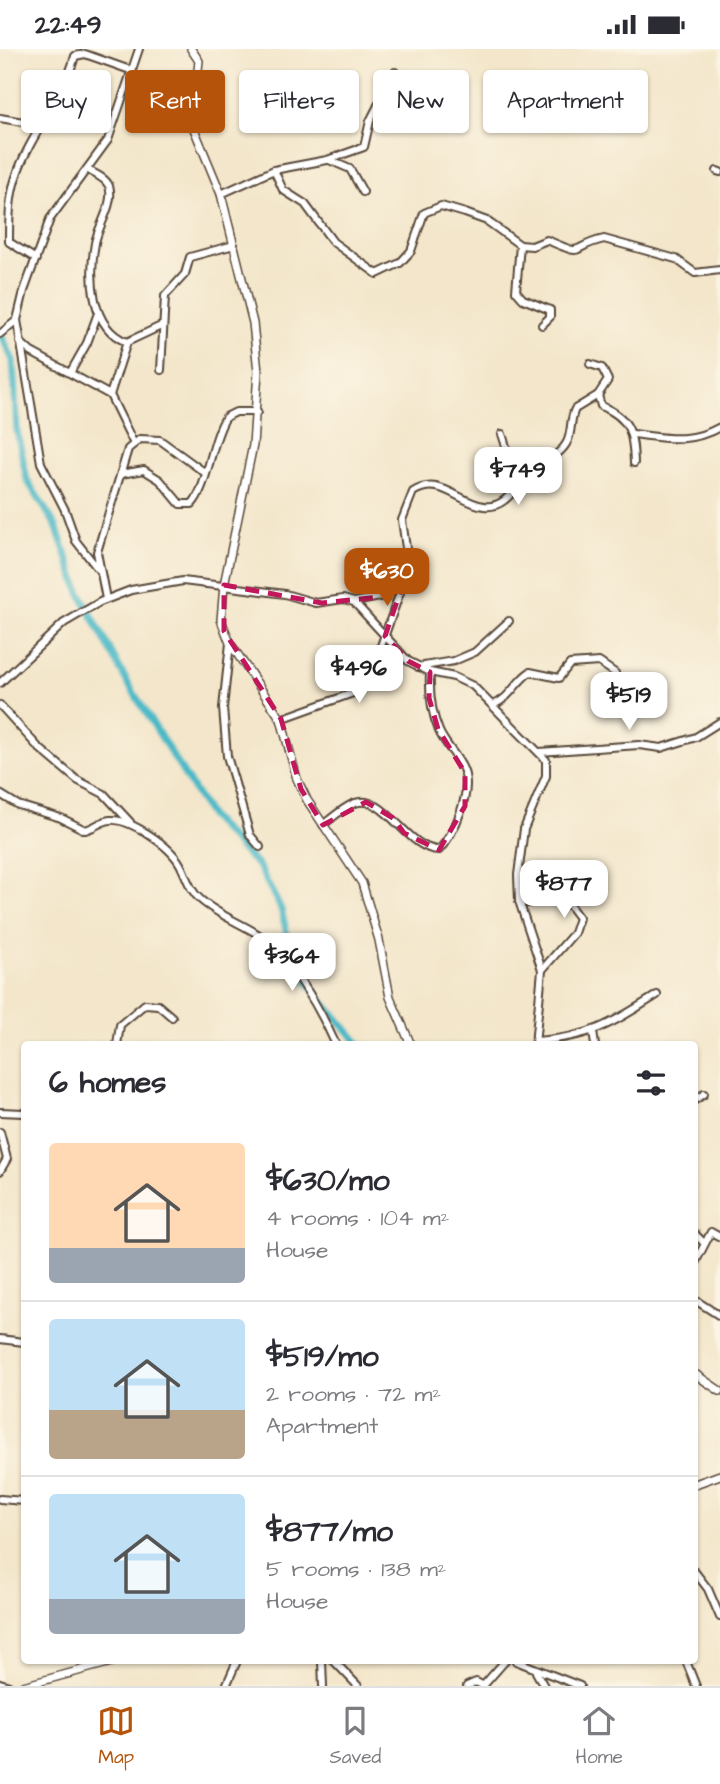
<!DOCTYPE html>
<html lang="en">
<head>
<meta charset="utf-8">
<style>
	:root { --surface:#fff; --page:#f7f7f7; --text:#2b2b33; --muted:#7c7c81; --line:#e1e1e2; --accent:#b45309 }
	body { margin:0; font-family:"Architects Daughter",sans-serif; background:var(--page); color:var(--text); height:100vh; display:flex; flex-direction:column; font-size:26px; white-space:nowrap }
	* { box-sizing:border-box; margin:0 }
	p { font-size:23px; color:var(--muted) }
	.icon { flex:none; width:38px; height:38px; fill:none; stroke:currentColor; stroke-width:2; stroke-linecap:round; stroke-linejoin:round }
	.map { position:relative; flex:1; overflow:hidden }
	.panel { position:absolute; left:21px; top:992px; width:677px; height:623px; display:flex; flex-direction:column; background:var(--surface); border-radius:7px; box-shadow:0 2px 5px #0004 }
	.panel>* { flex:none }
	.banner { position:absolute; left:21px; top:21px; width:679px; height:63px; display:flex; gap:14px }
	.price { position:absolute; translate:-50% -60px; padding:0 16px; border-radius:14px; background:#fff; color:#222; font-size:23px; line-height:46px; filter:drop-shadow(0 2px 4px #0008) }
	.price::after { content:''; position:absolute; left:50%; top:42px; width:21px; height:16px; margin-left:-10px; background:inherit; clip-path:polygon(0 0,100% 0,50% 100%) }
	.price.selected { background:var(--accent); color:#fff }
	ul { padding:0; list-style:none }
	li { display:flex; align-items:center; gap:21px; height:175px; padding:0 28px }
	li+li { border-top:2px solid var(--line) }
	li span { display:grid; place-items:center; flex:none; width:196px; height:140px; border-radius:7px; color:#555 }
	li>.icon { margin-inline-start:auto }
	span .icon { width:84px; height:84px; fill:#fffc; stroke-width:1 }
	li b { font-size:30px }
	h2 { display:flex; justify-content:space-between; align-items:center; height:84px; padding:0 28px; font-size:30px }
	.pill { padding:0 24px; border-radius:7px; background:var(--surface); box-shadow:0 2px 5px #0004; font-size:24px; line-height:63px }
	.pill.selected { background:var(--accent); color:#fff }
	.status { display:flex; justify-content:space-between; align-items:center; height:49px; padding:0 35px; background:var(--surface); direction:ltr }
	.status svg { height:19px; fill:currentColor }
	.tabs { display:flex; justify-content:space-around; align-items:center; height:98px; border-top:2px solid var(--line); background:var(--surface); font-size:19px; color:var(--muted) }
	.tabs a { display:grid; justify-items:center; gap:4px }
	.tabs .selected { color:var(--accent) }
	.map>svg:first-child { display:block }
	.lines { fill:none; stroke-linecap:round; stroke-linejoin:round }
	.canal { stroke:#4cb9c7; stroke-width:7 }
	.minor-casing { stroke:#574638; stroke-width:10 }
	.tertiary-casing { stroke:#574638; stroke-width:10 }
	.minor { stroke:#fff; stroke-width:6 }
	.tertiary { stroke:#fff; stroke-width:7 }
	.marked { fill:none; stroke:#c2185b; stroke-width:5; stroke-dasharray:14 9; stroke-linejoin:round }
</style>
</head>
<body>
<div class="status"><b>22:49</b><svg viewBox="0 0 49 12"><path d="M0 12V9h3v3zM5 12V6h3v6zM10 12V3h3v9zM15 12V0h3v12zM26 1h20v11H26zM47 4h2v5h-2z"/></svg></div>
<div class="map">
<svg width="720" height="1637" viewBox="0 0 720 1637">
	<rect width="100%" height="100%" fill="#fcf5e5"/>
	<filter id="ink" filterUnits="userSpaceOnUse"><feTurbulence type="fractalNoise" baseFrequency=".0143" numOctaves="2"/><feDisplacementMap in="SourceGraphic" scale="14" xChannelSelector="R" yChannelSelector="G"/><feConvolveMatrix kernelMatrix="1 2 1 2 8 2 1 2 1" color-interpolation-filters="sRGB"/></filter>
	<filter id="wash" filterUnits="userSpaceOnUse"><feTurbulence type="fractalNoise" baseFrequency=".00686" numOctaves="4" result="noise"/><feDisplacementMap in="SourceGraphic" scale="28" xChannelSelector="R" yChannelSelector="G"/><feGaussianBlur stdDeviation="1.57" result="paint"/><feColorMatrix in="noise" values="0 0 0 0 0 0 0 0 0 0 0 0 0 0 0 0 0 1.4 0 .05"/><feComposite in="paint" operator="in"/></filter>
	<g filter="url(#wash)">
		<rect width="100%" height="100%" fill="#f3e6ca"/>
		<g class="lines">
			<path class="canal" d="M0 284 13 311 17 382 27 431 56 477 80 544 126 631 211 769 259 818 281 860 295 919 360 996"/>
		</g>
	</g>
	<g filter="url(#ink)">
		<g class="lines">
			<g class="minor-casing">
				<g id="minor">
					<path d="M0 69 41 76"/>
					<path d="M329 111 350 120 363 143"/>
					<path d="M88 121C95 125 106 129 109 137 115 154 98 177 95 194 89 227 90 279 127 293"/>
					<path d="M274 121 283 141 305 155 333 193 377 225 400 214 411 202 424 164 441 157 465 164 487 172 520 196 532 197 547 191C589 209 566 199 604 190L676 210 695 224 720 221"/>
					<path d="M717 122 720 123"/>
					<path d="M221 145 274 121 327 111 364 98 370 72 395 23"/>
					<path d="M520 196 516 242 523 250 550 261V268L542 276"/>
					<path d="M36 210 9 193C9 171 9 149 16 128 30 85 63 51 75 7L85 5 133 22"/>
					<path d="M0 285 17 271"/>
					<path d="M20 293 31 303 110 346 134 395"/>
					<path d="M590 315 602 319 608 331 598 346"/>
					<path d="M161 321 165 247 185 225 190 208 234 196"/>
					<path d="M70 324 87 294 98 264"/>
					<path d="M110 346 127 293 161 277"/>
					<path d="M502 385 511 413 526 427"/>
					<path d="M633 385C666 389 690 395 720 378"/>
					<path d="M121 425 144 421 160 431 180 455H192C208 438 211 391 226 368L236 363H257"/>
					<path d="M98 520 76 492 65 461 41 414 17 271 24 242 50 170 108 91 139 0"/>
					<path d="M106 550 97 503 128 400 140 390 160 391 204 423"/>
					<path d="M354 553 380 548 403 533"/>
					<path d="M230 594 223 659 227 707 250 786 260 798"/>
					<path d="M418 618 454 612 475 603 509 572"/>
					<path d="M0 634 64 574 100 553 131 541 183 532 285 545 316 554 343 550 354 553 408 612 430 623 454 628 473 637 546 711V727L524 780 518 826 519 852 542 921 535 996"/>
					<path d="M0 656 38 698 77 731 104 745 130 773"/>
					<path d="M493 656C511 649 515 633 530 623L559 629 570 615 599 613 615 624"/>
					<path d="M281 670 353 644 371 625 404 532 407 506 402 471 413 443C441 426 458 454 484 457 505 460 515 438 527 426 538 415 562 407 568 391 572 381 570 370 575 360L598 346 601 357C631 369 633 385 634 414"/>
					<path d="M539 703 639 696 661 699 696 688 720 673"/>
					<path d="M0 745 18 756 61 769 85 781C94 779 101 772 110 771 130 769 170 797 180 815 187 828 189 841 201 851 217 865 238 873 256 884 290 906 320 960 336 996"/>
					<path d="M323 776C333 768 344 758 355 754 385 743 407 801 439 801 455 784 473 742 463 720 457 706 445 696 439 682 431 663 429 644 430 623"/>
					<path d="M519 852 528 854 563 848 579 869 574 884 542 921"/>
					<path d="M593 983 595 996"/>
					<path d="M537 992C592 988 611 975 657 946"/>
					<path d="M117 996 120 976 145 955 158 956 172 968"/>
					<path d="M695 1051 704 1045"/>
					<path d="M0 1063 24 1064"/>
					<path d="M0 1083 7 1110 0 1122"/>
					<path d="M695 1185 703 1193"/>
					<path d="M695 1214 711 1183 720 1188"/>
					<path d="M695 1251 720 1267"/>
					<path d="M0 1290 24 1293"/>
					<path d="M0 1450 24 1452"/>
					<path d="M695 1523 708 1540 720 1568"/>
					<path d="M322 1612 323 1637"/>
					<path d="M334 1612 358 1637"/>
					<path d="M516 1612 580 1637"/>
					<path d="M686 1612 696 1637"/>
					<path d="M536 1623 544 1637"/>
					<path d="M0 1634 9 1637"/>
					<path d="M226 1637 237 1612"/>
					<path d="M467 1637 476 1633 484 1637"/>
					<path d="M483 1637 505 1612"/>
				</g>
			</g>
			<g class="tertiary-casing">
				<g id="tertiary">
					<path d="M191 0 199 12 192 75 221 145 253 274 258 323 253 396 224 536 221 571 230 594 281 670 297 730 307 751 362 834 379 891 390 948 411 996"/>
					<path d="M695 1325 720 1342"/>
					<path d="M695 1435 720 1426"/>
					<path d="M23 1637 115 1612"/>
				</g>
			</g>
			<use href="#minor" class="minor"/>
			<use href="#tertiary" class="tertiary"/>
		</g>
	</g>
	<path class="marked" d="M404 532 385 587 408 612 430 623 429 649 438 680 465 724V757L439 801 404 784 393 769 366 753 323 776 301 740 281 670 224 582V536L322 554 380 548Z"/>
</svg>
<b class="price" style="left:518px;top:458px">$749</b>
<b class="price selected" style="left:387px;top:559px">$630</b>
<b class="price" style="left:359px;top:656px">$496</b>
<b class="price" style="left:629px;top:683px">$519</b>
<b class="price" style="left:564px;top:871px">$877</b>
<b class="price" style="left:292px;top:944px">$364</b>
<div class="banner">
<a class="pill">Buy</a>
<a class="pill selected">Rent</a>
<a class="pill">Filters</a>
<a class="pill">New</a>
<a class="pill">Apartment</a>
</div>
<section class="panel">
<h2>6 homes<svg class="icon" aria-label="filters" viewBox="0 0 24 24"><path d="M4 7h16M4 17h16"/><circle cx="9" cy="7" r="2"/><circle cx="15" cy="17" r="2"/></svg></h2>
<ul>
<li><span style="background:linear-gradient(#ffd9b3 75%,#9aa5b1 0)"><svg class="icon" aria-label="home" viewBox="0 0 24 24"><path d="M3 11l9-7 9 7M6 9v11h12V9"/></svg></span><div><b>$630/mo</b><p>4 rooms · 104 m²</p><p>House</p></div></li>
<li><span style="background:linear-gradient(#bfe0f5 65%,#b9a48a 0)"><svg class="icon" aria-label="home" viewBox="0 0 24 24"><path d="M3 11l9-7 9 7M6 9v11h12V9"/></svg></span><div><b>$519/mo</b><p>2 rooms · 72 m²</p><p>Apartment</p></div></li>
<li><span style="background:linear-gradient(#bfe0f5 75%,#9aa5b1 0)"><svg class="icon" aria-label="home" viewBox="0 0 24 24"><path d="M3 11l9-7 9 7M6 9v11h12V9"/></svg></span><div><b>$877/mo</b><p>5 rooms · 138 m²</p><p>House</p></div></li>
</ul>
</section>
</div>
<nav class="tabs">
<a class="selected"><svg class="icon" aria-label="map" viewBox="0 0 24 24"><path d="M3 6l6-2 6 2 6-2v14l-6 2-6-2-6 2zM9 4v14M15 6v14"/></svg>Map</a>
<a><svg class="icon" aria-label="saved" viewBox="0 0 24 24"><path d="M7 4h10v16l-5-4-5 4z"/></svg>Saved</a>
<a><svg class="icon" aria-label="home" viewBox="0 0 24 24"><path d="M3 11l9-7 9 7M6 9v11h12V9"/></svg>Home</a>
</nav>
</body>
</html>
